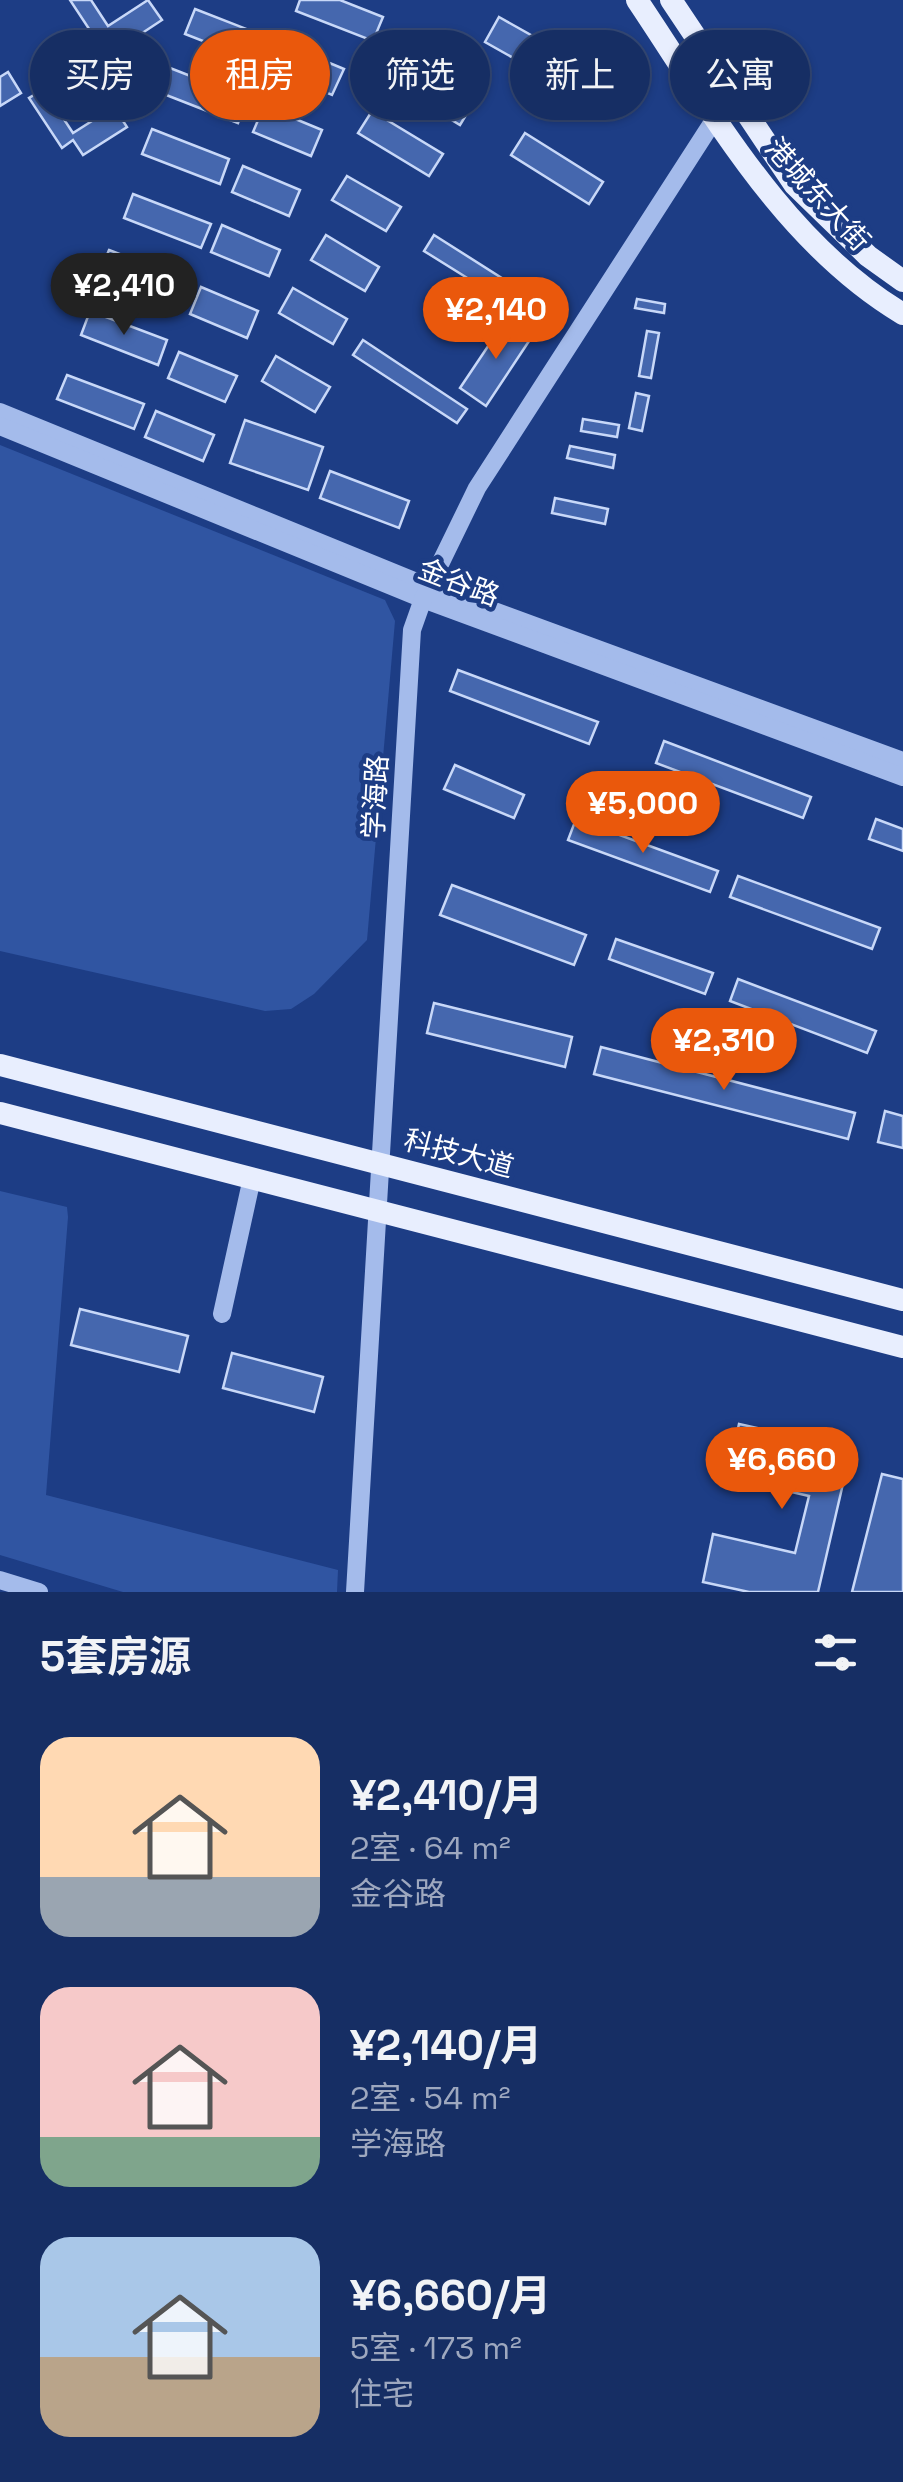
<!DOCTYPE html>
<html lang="zh">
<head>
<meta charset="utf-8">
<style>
	:root { --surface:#162e64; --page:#233a6d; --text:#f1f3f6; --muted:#9ea8bf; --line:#354a78; --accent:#ea580c }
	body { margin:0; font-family:"Space Grotesk","Noto Sans SC",sans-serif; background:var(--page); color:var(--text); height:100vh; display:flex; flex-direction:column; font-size:38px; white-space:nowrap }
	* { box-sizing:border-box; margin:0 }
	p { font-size:32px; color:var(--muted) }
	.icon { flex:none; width:55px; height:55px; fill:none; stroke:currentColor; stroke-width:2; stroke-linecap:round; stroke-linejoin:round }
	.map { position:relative; height:1592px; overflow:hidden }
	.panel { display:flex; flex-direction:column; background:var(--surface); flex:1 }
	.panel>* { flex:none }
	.top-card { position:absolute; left:30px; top:30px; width:845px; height:90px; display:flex; gap:20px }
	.price { position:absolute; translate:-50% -85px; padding:0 22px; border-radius:35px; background:var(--accent); color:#fff; font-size:32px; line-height:65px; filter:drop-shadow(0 2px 5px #0008) }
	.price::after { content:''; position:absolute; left:50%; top:60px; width:30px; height:22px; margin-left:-15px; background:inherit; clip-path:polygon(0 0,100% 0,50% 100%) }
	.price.selected { background:#222; color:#fff }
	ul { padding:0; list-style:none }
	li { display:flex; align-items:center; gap:30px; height:250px; padding:0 40px }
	li span { display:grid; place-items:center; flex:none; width:280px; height:200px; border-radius:30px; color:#555 }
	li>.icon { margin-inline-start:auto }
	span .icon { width:120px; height:120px; fill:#fffc; stroke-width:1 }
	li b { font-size:42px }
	h2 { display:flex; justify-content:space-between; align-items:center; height:120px; padding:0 40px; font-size:42px }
	.tag { padding:0 35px; border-radius:45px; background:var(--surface); box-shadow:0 2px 8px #0004,0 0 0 2px var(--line); font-size:35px; line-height:90px }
	.tag.selected { background:var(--accent); color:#fff }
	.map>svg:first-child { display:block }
	.green { fill:#3055a2 }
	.building { fill:#4567ae; stroke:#c8d8f8; stroke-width:2.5 }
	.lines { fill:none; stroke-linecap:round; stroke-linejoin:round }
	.minor { stroke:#a4bbeb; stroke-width:18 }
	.major { stroke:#e8eefe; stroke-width:22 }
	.labels { text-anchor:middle; stroke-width:9; stroke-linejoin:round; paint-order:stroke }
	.street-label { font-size:28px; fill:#fff; stroke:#1d3d85 }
</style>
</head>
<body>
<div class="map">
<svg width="903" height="1592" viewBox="0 0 903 1592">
	<rect width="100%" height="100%" fill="#1d3d85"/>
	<g class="green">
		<path d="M0 445 385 600 395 621 367 940 314 994 291 1009 265 1011 0 951Z"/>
		<path d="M0 1191 67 1207 68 1217 46 1495 338 1570 337 1592H123L0 1555Z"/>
	</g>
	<g class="building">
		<path d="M70 0H91L108 26 148 0 162 20 118 49 108 33 97 41Z"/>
		<path d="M300 0H340L383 17 373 41 296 11Z"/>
		<path d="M195 9 272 39 262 64 185 34Z"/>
		<path d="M499 17 554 48 540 73 485 42Z"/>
		<path d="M286 45 344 69 332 95 275 71Z"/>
		<path d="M403 59 474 102 460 125 389 82Z"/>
		<path d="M170 68 247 98 238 123 161 93Z"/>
		<path d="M8 72 21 93 0 106V77Z"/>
		<path d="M44 89 73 133 114 107 127 127 83 155 73 140 62 148 29 98Z"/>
		<path d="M264 106 322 130 311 156 253 132Z"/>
		<path d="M372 111 443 154 429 176 358 133Z"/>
		<path d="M152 129 229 159 220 184 142 154Z"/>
		<path d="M525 133 603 182 589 204 511 155Z"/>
		<path d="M243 166 300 190 289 216 232 192Z"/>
		<path d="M347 176 401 207 386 231 332 200Z"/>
		<path d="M133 194 211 224 201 248 124 218Z"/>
		<path d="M222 225 280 250 269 276 211 252Z"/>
		<path d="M326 235 379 267 365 291 311 260Z"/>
		<path d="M434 235 535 299 525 314 424 251Z"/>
		<path d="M109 250 186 279 176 304 99 274Z"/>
		<path d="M201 287 258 311 247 338 190 314Z"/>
		<path d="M293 288 347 319 333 344 279 313Z"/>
		<path d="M637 299 665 304 664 313 635 308Z"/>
		<path d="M90 311 167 340 158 365 81 335Z"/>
		<path d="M507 318 533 335 486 406 460 388Z"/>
		<path d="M647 331 659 333 651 378 639 376Z"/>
		<path d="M363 340 467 409 457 423 353 355Z"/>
		<path d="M179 352 237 376 225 402 168 378Z"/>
		<path d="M276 356 330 387 315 412 262 381Z"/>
		<path d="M67 375 144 404 134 429 57 399Z"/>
		<path d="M636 393 649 396 642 431 629 428Z"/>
		<path d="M156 411 214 435 203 461 145 437Z"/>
		<path d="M583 419 619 425 617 437 581 431Z"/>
		<path d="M245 420 323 447 308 490 230 463Z"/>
		<path d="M570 446 615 455 613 468 567 458Z"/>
		<path d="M330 471 409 501 399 528 320 498Z"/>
		<path d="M555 498 608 509 605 524 552 513Z"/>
		<path d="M458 670 598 722 589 744 450 691Z"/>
		<path d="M664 741 811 797 803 818 656 763Z"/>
		<path d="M455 765 524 795 514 818 444 789Z"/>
		<path d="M576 819 718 871 710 892 568 840Z"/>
		<path d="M876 819 903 829V851L869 839Z"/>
		<path d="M738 876 880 928 872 949 730 897Z"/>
		<path d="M452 885 586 935 574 965 440 915Z"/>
		<path d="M616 939 713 973 705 994 609 959Z"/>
		<path d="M738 979 876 1031 867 1053 730 1001Z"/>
		<path d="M434 1003 572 1037 565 1067 427 1033Z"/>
		<path d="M601 1047 855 1113 848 1139 594 1074Z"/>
		<path d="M885 1111 903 1116V1148L878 1142Z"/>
		<path d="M80 1309 188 1336 179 1372 71 1345Z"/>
		<path d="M232 1353 323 1377 314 1412 223 1388Z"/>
		<path d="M739 1424 851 1449 818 1592H749L703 1582 713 1534 795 1553 809 1496 727 1477Z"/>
		<path d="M882 1474 903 1479V1592H852Z"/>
	</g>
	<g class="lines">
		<g class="minor">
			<path d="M0 412 429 587 903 761"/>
			<path d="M0 426 423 599 903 777"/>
			<path d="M222 1314 252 1178"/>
			<path d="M0 1580 39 1592"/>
			<path d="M355 1592 412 630 423 599 477 488 716 117 738 100"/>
		</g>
		<g class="major">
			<path d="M637 0C713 113 783 242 903 314"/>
			<path d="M671 0 794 184 868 256 903 281"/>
			<path d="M0 1065 903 1300"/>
			<path d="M0 1113 903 1347"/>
		</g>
	</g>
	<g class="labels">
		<g class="street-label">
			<text transform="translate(818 194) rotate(48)" y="10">港城东大街</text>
			<text transform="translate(459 582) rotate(21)" y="10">金谷路</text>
			<text transform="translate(375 797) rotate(-87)" y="10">学海路</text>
			<text transform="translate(459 1153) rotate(15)" y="10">科技大道</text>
		</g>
	</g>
</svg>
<b class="price selected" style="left:124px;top:338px">¥2,410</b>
<b class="price" style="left:496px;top:362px">¥2,140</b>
<b class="price" style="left:643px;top:856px">¥5,000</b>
<b class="price" style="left:724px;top:1093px">¥2,310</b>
<b class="price" style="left:782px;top:1512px">¥6,660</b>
<div class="top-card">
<a class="tag">买房</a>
<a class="tag selected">租房</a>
<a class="tag">筛选</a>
<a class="tag">新上</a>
<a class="tag">公寓</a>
</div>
</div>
<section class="panel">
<h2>5套房源<svg class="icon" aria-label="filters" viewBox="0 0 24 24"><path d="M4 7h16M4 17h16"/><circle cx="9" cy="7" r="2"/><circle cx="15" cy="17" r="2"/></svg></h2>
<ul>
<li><span style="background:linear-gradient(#ffd9b3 70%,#9aa5b1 0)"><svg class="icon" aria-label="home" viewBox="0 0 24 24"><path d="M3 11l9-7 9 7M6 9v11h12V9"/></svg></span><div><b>¥2,410/月</b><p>2室 · 64 m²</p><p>金谷路</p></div></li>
<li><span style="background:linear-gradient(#f6c9c9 75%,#7fa58c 0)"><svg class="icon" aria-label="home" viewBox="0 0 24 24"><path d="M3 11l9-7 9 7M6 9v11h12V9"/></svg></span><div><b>¥2,140/月</b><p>2室 · 54 m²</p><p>学海路</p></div></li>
<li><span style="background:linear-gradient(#a9c7e8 60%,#b9a48a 0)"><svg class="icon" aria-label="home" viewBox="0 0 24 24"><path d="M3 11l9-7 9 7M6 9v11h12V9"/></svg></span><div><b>¥6,660/月</b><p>5室 · 173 m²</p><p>住宅</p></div></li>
</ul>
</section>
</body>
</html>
